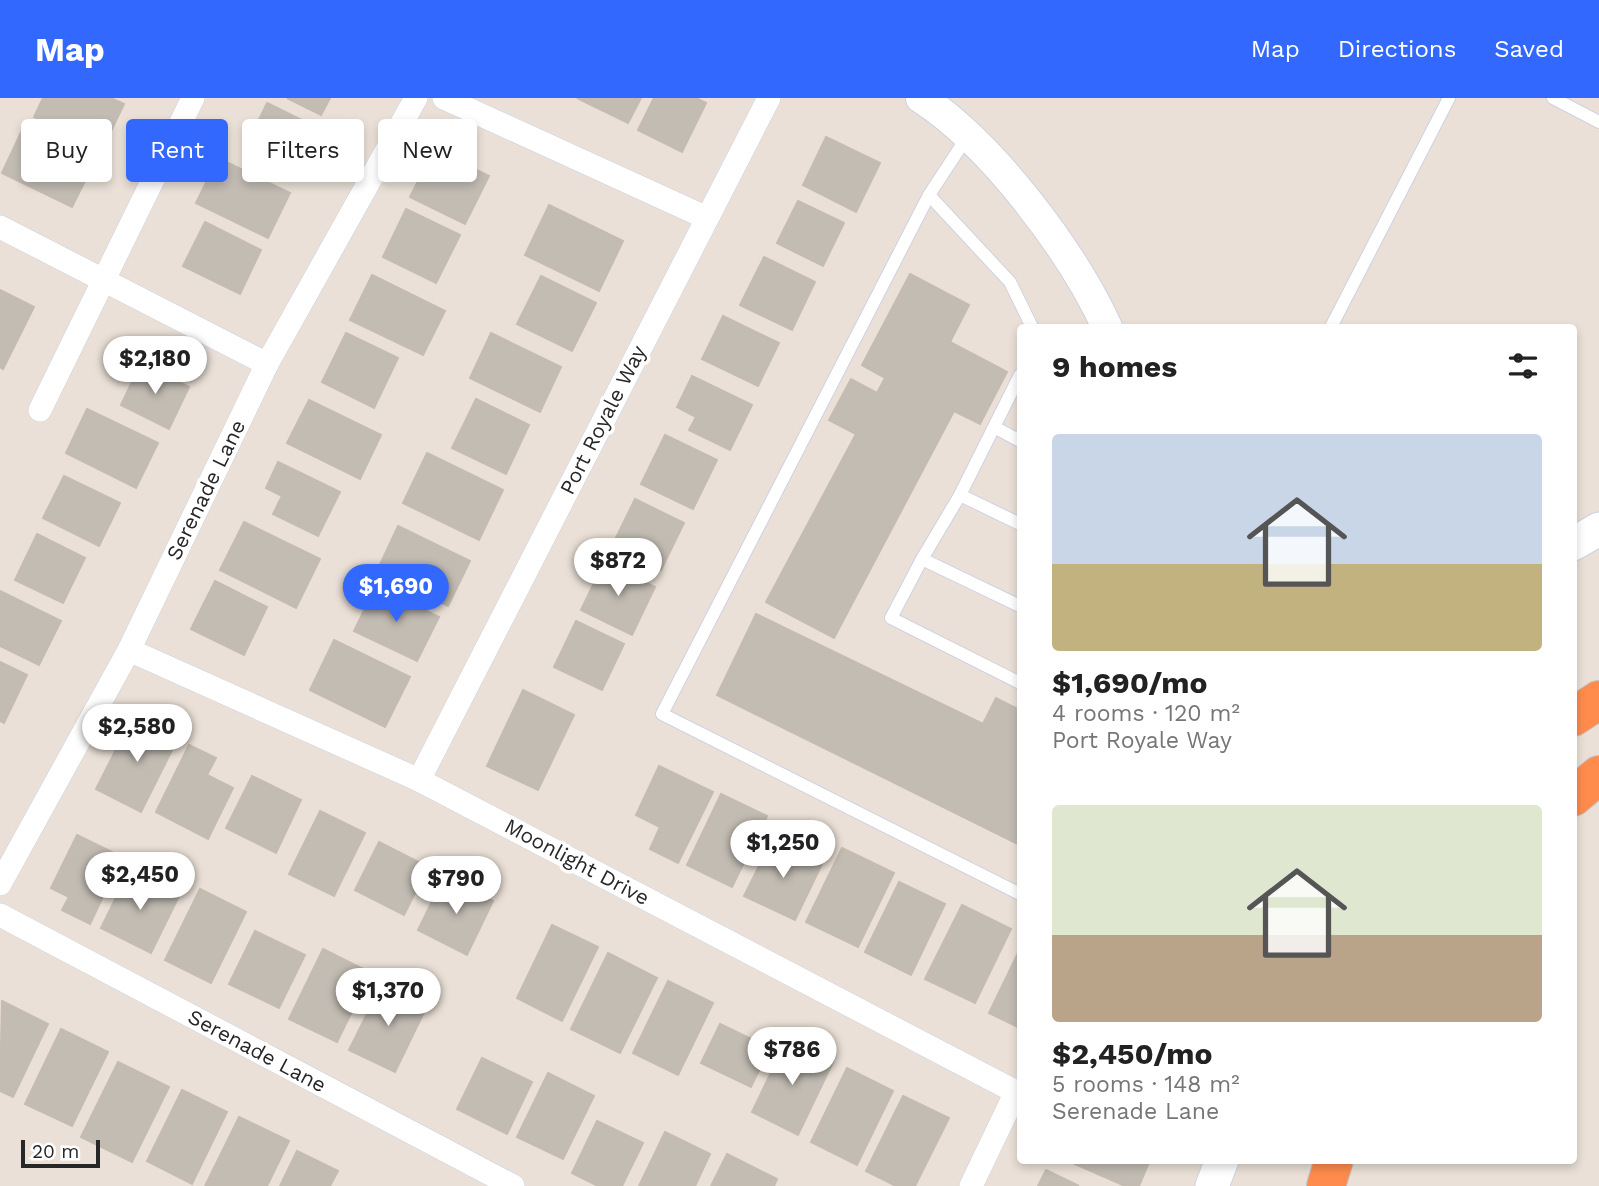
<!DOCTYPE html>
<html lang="en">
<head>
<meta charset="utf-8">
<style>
	:root { --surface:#fff; --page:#f2f2f2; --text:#222; --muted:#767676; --accent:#3268fd }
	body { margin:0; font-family:"Work Sans",sans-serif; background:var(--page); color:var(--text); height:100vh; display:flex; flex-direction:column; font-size:26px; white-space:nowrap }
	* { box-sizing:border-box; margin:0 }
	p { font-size:23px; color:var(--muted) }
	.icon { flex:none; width:38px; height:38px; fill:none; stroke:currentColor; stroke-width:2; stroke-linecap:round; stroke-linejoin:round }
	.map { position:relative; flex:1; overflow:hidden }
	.panel { position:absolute; left:1017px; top:226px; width:560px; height:840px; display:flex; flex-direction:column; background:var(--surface); border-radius:7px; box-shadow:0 4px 10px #0003 }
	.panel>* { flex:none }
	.guide { position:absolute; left:21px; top:21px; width:665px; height:63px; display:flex; gap:14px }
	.scale { position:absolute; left:21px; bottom:18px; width:79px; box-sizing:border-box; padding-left:7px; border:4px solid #272727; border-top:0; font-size:19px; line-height:24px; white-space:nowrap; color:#272727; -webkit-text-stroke:5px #fff; paint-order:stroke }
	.price { position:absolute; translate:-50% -60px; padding:0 16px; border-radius:24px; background:#fff; color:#222; font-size:23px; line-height:46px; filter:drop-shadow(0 2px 4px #0008) }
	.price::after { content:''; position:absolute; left:50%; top:42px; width:21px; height:16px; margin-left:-10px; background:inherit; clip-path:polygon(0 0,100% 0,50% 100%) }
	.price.current { background:var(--accent); color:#fff }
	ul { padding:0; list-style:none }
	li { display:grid; align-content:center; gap:14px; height:371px; padding:0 35px }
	li span { display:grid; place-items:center; height:217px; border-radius:7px; color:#555 }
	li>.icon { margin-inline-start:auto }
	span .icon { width:126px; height:126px; fill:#fffc; stroke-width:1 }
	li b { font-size:30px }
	h2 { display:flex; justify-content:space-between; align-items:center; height:84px; padding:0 35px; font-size:30px }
	.chip { padding:0 24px; border-radius:7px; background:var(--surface); box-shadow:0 4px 10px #0003; font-size:24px; line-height:63px }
	.chip.current { background:var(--accent); color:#fff }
	header { display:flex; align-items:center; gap:42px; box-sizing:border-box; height:98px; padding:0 35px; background:var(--accent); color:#fff }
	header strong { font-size:33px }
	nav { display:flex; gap:38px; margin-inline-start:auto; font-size:24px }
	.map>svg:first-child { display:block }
	.building { fill:#c2bcb3; stroke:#c5bcb1; stroke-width:2 }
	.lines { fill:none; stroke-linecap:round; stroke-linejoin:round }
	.service-casing { stroke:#cdd2e1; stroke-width:14 }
	.minor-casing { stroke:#cdd2e1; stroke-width:24 }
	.tertiary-casing { stroke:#cdd2e1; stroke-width:32 }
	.secondary-casing { stroke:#cdd2e1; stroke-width:35 }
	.motorway-casing { stroke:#c3c3c3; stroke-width:40 }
	.service { stroke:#fff; stroke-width:12 }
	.minor { stroke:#fff; stroke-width:23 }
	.tertiary { stroke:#fff; stroke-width:30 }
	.secondary { stroke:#fff; stroke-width:33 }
	.motorway { stroke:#ff8c4d; stroke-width:38 }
	.labels { text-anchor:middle; stroke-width:7; stroke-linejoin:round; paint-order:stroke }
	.street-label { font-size:21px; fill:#272727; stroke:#fff }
</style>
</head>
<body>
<header>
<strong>Map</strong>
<nav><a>Map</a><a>Directions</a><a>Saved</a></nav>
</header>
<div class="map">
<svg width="1599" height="1088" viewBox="0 0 1599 1088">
	<rect width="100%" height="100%" fill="#eae0d7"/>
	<g class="building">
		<path d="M43 0H111L124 6 102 52 34 19Z"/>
		<path d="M287 0H330L321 17Z"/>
		<path d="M577 0H641L628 25Z"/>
		<path d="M654 0H696L706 5 682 54 638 32Z"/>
		<path d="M267 5 320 31 297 79 244 53Z"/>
		<path d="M24 28 95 63 72 109 2 75Z"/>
		<path d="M826 39 880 65 856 114 803 87Z"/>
		<path d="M434 51 489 78 465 126 410 99Z"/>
		<path d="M218 60 290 95 268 140 196 105Z"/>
		<path d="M798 103 844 125 823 168 777 145Z"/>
		<path d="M549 107 623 143 599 193 525 157Z"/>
		<path d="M406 111 460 137 436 185 383 159Z"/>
		<path d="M205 124 261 152 240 196 183 168Z"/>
		<path d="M764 159 815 184 792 232 740 207Z"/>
		<path d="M910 176 969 207 950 244 1007 274 980 326 954 313 834 540 766 504 856 336 829 322 851 281 877 295 885 280 862 267Z"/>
		<path d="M372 177 445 213 423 257 350 222Z"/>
		<path d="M541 178 596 205 572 253 517 226Z"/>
		<path d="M0 192 34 209 3 271 0 269Z"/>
		<path d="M723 218 779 245 758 288 702 261Z"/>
		<path d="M346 235 398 260 374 310 322 284Z"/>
		<path d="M491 235 561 269 540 314 470 280Z"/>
		<path d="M141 265 189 289 169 331 121 307Z"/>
		<path d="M692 278 752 307 730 352 689 332 696 319 677 309Z"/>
		<path d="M476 301 529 327 506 376 452 350Z"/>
		<path d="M309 302 381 337 360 381 287 345Z"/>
		<path d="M87 311 158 345 136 390 66 355Z"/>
		<path d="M665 337 717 362 693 411 641 386Z"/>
		<path d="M427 355 503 392 479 442 403 405Z"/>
		<path d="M278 364 340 394 318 438 273 416 282 398 266 390Z"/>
		<path d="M64 378 120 405 99 448 43 420Z"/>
		<path d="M635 401 684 425 661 472 612 448Z"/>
		<path d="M244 424 320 461 296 510 220 472Z"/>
		<path d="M398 428 470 463 448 508 377 473Z"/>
		<path d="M37 436 85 460 63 505 15 482Z"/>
		<path d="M604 464 655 489 632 537 581 512Z"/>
		<path d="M215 483 267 509 244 557 191 531Z"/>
		<path d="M376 488 439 519 417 563 354 533Z"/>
		<path d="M0 493 61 523 39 567 0 548Z"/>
		<path d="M756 516 983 626 996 600 1020 612V747L717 597Z"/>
		<path d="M576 523 624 546 602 592 554 569Z"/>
		<path d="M334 542 410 579 385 629 310 592Z"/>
		<path d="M0 564 27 577 4 625 0 623Z"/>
		<path d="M523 592 574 617 538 692 487 668Z"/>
		<path d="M133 618 178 640 141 714 96 691Z"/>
		<path d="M189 647 216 660 207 677 233 690 208 741 156 714Z"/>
		<path d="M659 668 713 694 678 765 650 751 660 729 636 717Z"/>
		<path d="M252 678 301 702 276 755 226 730Z"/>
		<path d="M721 696 767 718 732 789 687 767Z"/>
		<path d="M320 713 365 735 334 798 289 776Z"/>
		<path d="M77 737 122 759 90 826 62 812 69 799 51 790Z"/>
		<path d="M772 742 822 766 795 822 744 798Z"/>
		<path d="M379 744 428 769 404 817 355 792Z"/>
		<path d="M842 750 894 775 858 849 806 824Z"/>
		<path d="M129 773 179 798 151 855 101 830Z"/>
		<path d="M444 779 493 803 467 857 418 832Z"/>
		<path d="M899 784 945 806 911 877 865 854Z"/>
		<path d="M200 791 246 814 211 885 165 862Z"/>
		<path d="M962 807 1011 831 975 905 925 881Z"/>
		<path d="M552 827 598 849 562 923 517 900Z"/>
		<path d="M255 833 305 857 279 910 229 886Z"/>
		<path d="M323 851 371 875 337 944 289 921Z"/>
		<path d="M1019 853 1020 854V930L989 915Z"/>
		<path d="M608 855 657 880 620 955 571 931Z"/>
		<path d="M668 883 713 905 678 977 633 955Z"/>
		<path d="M382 886 427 908 395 974 349 952Z"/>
		<path d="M2 903 48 926 13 999 0 993Z"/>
		<path d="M720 926 770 950 751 989 701 965Z"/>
		<path d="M61 931 108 954 72 1028 25 1006Z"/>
		<path d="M787 941 833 964 798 1037 752 1014Z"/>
		<path d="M482 960 532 984 507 1036 457 1011Z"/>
		<path d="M118 964 169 989 132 1064 81 1039Z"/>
		<path d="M847 970 893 993 857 1067 811 1044Z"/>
		<path d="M548 975 594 998 563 1061 517 1039Z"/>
		<path d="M182 992 227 1014 192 1086 147 1063Z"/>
		<path d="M903 998 949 1020 915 1088H896L866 1073Z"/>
		<path d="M239 1019 289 1043 267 1088H205Z"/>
		<path d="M597 1023 643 1045 622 1088H598L572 1075Z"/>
		<path d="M665 1034 710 1056 695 1088H639Z"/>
		<path d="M297 1053 338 1073 330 1088H280Z"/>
		<path d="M727 1056 777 1081 774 1088H711Z"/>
		<path d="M1066 1062H1150L1139 1088H1125Z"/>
		<path d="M1046 1072 1079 1088H1038Z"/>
	</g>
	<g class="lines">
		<g class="service-casing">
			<g id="service">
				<path d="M1553 0 1599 24"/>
				<path d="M967 39 929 97 662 616 1020 796"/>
				<path d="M929 97 1010 184 1032 229"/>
				<path d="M1331 229 1449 0"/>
				<path d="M1020 277 960 397 922 461 1020 508"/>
				<path d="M996 330 1020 343"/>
				<path d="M960 397 1020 426"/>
				<path d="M922 461 891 520 1020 585"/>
			</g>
		</g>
		<g class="minor-casing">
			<g id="minor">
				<path d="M444 0 707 120"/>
				<path d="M0 129 267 266"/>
				<path d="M40 312 193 0"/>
				<path d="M129 552 419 682 1016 994 971 1088"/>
				<path d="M419 682 769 0"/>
				<path d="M0 786 129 552 267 266 416 0"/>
				<path d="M0 817 513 1088"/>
			</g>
		</g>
		<g class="tertiary-casing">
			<path id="tertiary" d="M921 0C992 46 1072 153 1107 229"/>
		</g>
		<g class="secondary-casing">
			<g id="secondary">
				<path d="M1573 446 1599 431"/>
				<path d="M1212 1088 1222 1062"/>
			</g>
		</g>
		<g class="motorway-casing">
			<g id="motorway">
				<path d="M1573 619 1599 602"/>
				<path d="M1573 699 1599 677"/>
				<path d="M1326 1088 1334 1062"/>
			</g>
		</g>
		<use href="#service" class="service"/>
		<use href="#minor" class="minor"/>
		<use href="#tertiary" class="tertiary"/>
		<use href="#secondary" class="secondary"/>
		<use href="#motorway" class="motorway"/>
	</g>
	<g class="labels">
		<g class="street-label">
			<text transform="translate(603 322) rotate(-63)" y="7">Port Royale Way</text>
			<text transform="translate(206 392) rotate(-64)" y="7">Serenade Lane</text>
			<text transform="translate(577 764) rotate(28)" y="7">Moonlight Drive</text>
			<text transform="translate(257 953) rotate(28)" y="7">Serenade Lane</text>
		</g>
	</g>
</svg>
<div class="scale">20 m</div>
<b class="price" style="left:155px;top:298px">$2,180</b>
<b class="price" style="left:618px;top:500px">$872</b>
<b class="price current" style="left:396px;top:526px">$1,690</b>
<b class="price" style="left:137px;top:666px">$2,580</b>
<b class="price" style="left:783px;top:782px">$1,250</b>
<b class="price" style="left:140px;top:814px">$2,450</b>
<b class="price" style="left:456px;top:818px">$790</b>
<b class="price" style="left:388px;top:930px">$1,370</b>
<b class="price" style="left:792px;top:989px">$786</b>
<div class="guide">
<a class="chip">Buy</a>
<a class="chip current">Rent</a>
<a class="chip">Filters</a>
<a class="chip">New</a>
</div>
<section class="panel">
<h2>9 homes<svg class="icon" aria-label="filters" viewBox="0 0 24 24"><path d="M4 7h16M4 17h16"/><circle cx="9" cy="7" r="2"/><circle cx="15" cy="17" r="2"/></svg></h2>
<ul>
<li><span style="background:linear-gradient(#c9d6e8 60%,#c2b280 0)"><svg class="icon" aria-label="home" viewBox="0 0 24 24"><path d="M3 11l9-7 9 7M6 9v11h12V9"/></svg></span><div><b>$1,690/mo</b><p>4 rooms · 120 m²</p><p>Port Royale Way</p></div></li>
<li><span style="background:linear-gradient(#dfe7d0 60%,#b9a48a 0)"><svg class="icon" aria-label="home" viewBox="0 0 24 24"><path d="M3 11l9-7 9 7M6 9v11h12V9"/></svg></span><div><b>$2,450/mo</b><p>5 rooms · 148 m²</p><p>Serenade Lane</p></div></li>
</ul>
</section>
</div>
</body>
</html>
